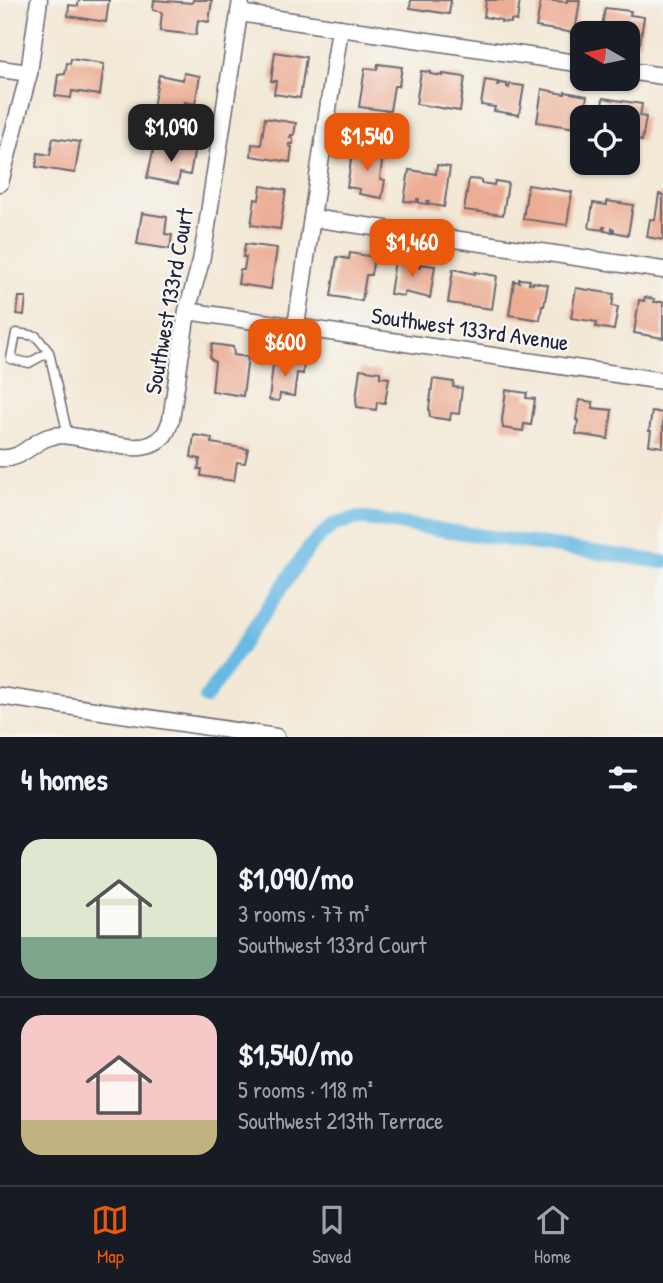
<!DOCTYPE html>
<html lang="en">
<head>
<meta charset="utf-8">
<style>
	:root { --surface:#171b24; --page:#242831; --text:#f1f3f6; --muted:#9ea1a6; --line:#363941; --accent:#ea580c }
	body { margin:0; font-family:"Patrick Hand",sans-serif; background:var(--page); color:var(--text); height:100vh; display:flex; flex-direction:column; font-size:26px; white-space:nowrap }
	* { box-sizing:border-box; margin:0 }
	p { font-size:23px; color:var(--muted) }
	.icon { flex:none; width:38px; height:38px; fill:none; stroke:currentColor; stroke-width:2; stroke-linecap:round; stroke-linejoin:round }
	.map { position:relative; height:737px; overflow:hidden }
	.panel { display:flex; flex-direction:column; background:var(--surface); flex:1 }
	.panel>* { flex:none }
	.needle { width:46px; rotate:279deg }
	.tools { position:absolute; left:570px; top:21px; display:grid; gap:14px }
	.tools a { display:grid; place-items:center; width:70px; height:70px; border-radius:14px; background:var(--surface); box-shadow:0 2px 5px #0004; font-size:35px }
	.price { position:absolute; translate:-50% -60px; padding:0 16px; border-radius:14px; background:var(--accent); color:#fff; font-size:23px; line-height:46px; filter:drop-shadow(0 2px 4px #0008) }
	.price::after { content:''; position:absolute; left:50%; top:42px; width:21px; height:16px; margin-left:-10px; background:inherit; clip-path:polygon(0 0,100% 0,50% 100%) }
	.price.active { background:#222; color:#fff }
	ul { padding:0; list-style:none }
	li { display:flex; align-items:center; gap:21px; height:175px; padding:0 21px }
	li+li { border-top:2px solid var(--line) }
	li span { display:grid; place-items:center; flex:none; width:196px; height:140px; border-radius:21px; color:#555 }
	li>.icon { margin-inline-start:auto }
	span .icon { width:84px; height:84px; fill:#fffc; stroke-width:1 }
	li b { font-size:30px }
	h2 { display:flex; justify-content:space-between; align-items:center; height:84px; padding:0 21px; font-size:30px }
	.tab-bar { display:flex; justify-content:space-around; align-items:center; height:98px; border-top:2px solid var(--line); background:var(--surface); font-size:19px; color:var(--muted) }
	.tab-bar a { display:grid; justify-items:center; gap:4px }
	.tab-bar .active { color:var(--accent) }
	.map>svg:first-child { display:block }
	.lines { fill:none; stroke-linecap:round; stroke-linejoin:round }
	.canal { stroke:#67b9e3; stroke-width:14 }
	.building { fill:#ecad94 }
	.service-casing { stroke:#6b6771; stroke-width:11 }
	.minor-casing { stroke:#6b6771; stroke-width:19 }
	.service { stroke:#fff; stroke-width:8 }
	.minor { stroke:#fff; stroke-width:16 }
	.labels { text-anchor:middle; stroke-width:5; stroke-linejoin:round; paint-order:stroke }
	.street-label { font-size:23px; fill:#22223b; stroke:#f6f6f2 }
</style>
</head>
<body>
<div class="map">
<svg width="663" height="737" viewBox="0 0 663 737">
	<rect width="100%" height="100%" fill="#f6f6f2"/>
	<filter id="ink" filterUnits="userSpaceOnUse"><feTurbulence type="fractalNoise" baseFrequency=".0143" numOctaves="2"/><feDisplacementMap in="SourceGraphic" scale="14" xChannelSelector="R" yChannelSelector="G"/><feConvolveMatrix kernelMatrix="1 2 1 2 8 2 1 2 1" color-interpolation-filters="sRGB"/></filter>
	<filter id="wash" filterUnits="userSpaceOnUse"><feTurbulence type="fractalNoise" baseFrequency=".00686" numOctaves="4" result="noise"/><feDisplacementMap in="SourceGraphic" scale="28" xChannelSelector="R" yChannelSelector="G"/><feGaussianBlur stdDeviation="1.57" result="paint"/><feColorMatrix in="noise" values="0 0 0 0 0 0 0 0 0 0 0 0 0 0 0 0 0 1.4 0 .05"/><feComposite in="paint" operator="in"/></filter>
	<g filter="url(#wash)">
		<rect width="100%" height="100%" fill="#f3e8d5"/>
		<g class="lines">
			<path class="canal" d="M206 698 310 546 333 525 359 518 663 562"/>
		</g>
		<g id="blocks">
			<g class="building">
				<path d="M79 0H109L106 22 68 16 69 5 78 6Z"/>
				<path d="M154 0 192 3 193 0H212L209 22 198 20 196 35 160 31 162 12 153 10Z"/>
				<path d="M411 0H451L449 14 410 8Z"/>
				<path d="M486 0H520L517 21 511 20V23L501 22V20L484 17Z"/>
				<path d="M541 0 567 2V0H580L575 33 536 27Z"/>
				<path d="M605 8 631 11 630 15 644 17 640 43 628 41V33H601Z"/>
				<path d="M275 52 306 57 300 98 274 94 276 81H271Z"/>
				<path d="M71 59 104 64 100 95 72 91 71 98 55 96 58 75 65 74 67 63 70 64Z"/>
				<path d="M378 64 402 67 399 86H394L390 111 359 107 365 68 377 69Z"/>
				<path d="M421 71 430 72V74L443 76V74L465 77 460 111 416 104Z"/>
				<path d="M184 73 200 76 195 104 185 102 183 113 153 107 159 75 183 80Z"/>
				<path d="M485 80 498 82 497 86H499V83L507 84V87L509 88 510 84 524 86 519 115 494 111 495 107 481 105Z"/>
				<path d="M542 89 552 91V92L565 94V92L587 96 582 129 537 122Z"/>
				<path d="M603 98 642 104 640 116 646 117 642 141 628 138V117H601Z"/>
				<path d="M265 118 296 123 294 135H291L290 137 293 138V144H289V146L292 147 290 162 251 156 252 144 261 145Z"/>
				<path d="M53 138 80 142 75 173 36 167 38 153 50 155Z"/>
				<path d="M179 144 195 147 190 175 180 173 178 184 147 178 154 147 177 151Z"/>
				<path d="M353 148 383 153 380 179 385 180 382 198 359 194 360 189 347 187Z"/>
				<path d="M437 165 450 167 444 207 428 204 429 201H427L426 204 419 203V199H417V202L404 201 409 170 436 174Z"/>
				<path d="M469 179 481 180V183L494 185 495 181 508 183 503 215 464 210Z"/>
				<path d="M528 185 572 192 567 225 523 219Z"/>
				<path d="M261 186 286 190 280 229 251 225 255 199 259 200Z"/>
				<path d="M659 194 663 195V240L647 237 650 219 655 220Z"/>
				<path d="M607 201 633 205 628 235 614 232V229L612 228V232L604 231 605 227H603L602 230 589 228 593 203 607 205Z"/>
				<path d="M142 213 167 217 165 234 172 235 170 249 137 244Z"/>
				<path d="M245 244 277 248 271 289 238 284 240 270H244L246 257H243Z"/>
				<path d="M350 253 374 257 371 275H366L362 301 331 296 337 257 349 259Z"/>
				<path d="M395 261 418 264V267L420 268V264L435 266 430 298 404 292V296L390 294Z"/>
				<path d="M453 269 475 274V272L497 276 492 309 448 303Z"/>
				<path d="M519 279 530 280 529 283 533 284V282L548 285 544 306H542L540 320 509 315 514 281 519 282Z"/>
				<path d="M576 288 614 294 612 306 618 307 614 330 596 327 597 322 571 318Z"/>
				<path d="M19 297H26L24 315 17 314Z"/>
				<path d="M645 297 654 299V302H663V338L634 333 639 300 644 301Z"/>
				<path d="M212 344 233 347 234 355 248 357 243 396 212 391 215 362 210 358Z"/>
				<path d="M283 359 304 361 303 374 297 373 294 396 280 394 279 401 269 400 273 365 282 366Z"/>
				<path d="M360 369 380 372V377L389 378 385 403 377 402 376 410 357 407 356 399Z"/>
				<path d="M433 379 454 382 453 387 462 388 459 414 451 413 450 420 430 417 429 409Z"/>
				<path d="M506 390 527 393 526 398 535 399 531 425 524 424 523 431 503 428 502 420Z"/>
				<path d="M579 400 593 402V408L612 410 608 439 576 434 578 420H576Z"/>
				<path d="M652 411 663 413V447L649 445 651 431H649Z"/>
				<path d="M194 435 212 438 211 443 248 449 245 463 237 462 234 481 201 476 202 469H198L200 459 191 457Z"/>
			</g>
		</g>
	</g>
	<g filter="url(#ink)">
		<use href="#blocks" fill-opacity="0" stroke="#6b6771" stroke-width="2"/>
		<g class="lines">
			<g class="service-casing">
				<path id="service" d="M49 352 29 363 11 359 16 333 36 336 49 352 68 436"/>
			</g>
			<g class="minor-casing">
				<g id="minor">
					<path d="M239 13 583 64"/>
					<path d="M0 69 29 73"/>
					<path d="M628 71 663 76"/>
					<path d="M0 183 29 73 39 0"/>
					<path d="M312 218 663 270"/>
					<path d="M187 311 663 381"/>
					<path d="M296 326 340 28"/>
					<path d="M0 458C21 461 30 443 49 437 79 427 141 466 164 435 167 431 169 425 171 420L187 311 201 261 206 233 241 0"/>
					<path d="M0 696 276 737"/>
				</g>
			</g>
			<use href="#service" class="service"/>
			<use href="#minor" class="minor"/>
		</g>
	</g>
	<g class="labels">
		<g class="street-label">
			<text transform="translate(169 301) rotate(-80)" y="8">Southwest 133rd Court</text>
			<text transform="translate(470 329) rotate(8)" y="8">Southwest 133rd Avenue</text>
		</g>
	</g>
</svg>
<div class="tools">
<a><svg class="needle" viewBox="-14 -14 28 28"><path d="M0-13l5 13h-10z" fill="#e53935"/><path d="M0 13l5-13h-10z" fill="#9ea1a6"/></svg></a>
<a><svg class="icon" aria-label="locate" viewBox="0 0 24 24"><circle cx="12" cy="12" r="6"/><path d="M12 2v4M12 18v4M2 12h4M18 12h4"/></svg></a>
</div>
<b class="price active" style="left:171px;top:164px">$1,090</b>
<b class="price" style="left:367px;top:173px">$1,540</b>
<b class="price" style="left:412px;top:279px">$1,460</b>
<b class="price" style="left:285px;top:379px">$600</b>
</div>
<section class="panel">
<h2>4 homes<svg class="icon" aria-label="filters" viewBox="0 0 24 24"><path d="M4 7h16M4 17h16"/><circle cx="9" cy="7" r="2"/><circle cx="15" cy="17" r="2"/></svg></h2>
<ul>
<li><span style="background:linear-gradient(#dfe7d0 70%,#7fa58c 0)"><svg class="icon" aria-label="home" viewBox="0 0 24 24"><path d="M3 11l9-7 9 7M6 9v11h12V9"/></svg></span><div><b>$1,090/mo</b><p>3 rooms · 77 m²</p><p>Southwest 133rd Court</p></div></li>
<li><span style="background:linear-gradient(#f6c9c9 75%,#c2b280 0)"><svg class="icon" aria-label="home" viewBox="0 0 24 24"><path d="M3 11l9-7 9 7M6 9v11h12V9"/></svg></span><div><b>$1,540/mo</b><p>5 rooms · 118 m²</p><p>Southwest 213th Terrace</p></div></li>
</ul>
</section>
<nav class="tab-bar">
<a class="active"><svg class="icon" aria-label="map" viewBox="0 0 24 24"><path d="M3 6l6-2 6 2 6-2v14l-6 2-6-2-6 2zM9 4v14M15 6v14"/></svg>Map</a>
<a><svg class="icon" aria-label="saved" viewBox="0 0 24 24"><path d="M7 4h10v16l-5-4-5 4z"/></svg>Saved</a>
<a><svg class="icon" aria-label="home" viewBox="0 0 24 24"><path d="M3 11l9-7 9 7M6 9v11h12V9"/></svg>Home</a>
</nav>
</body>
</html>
